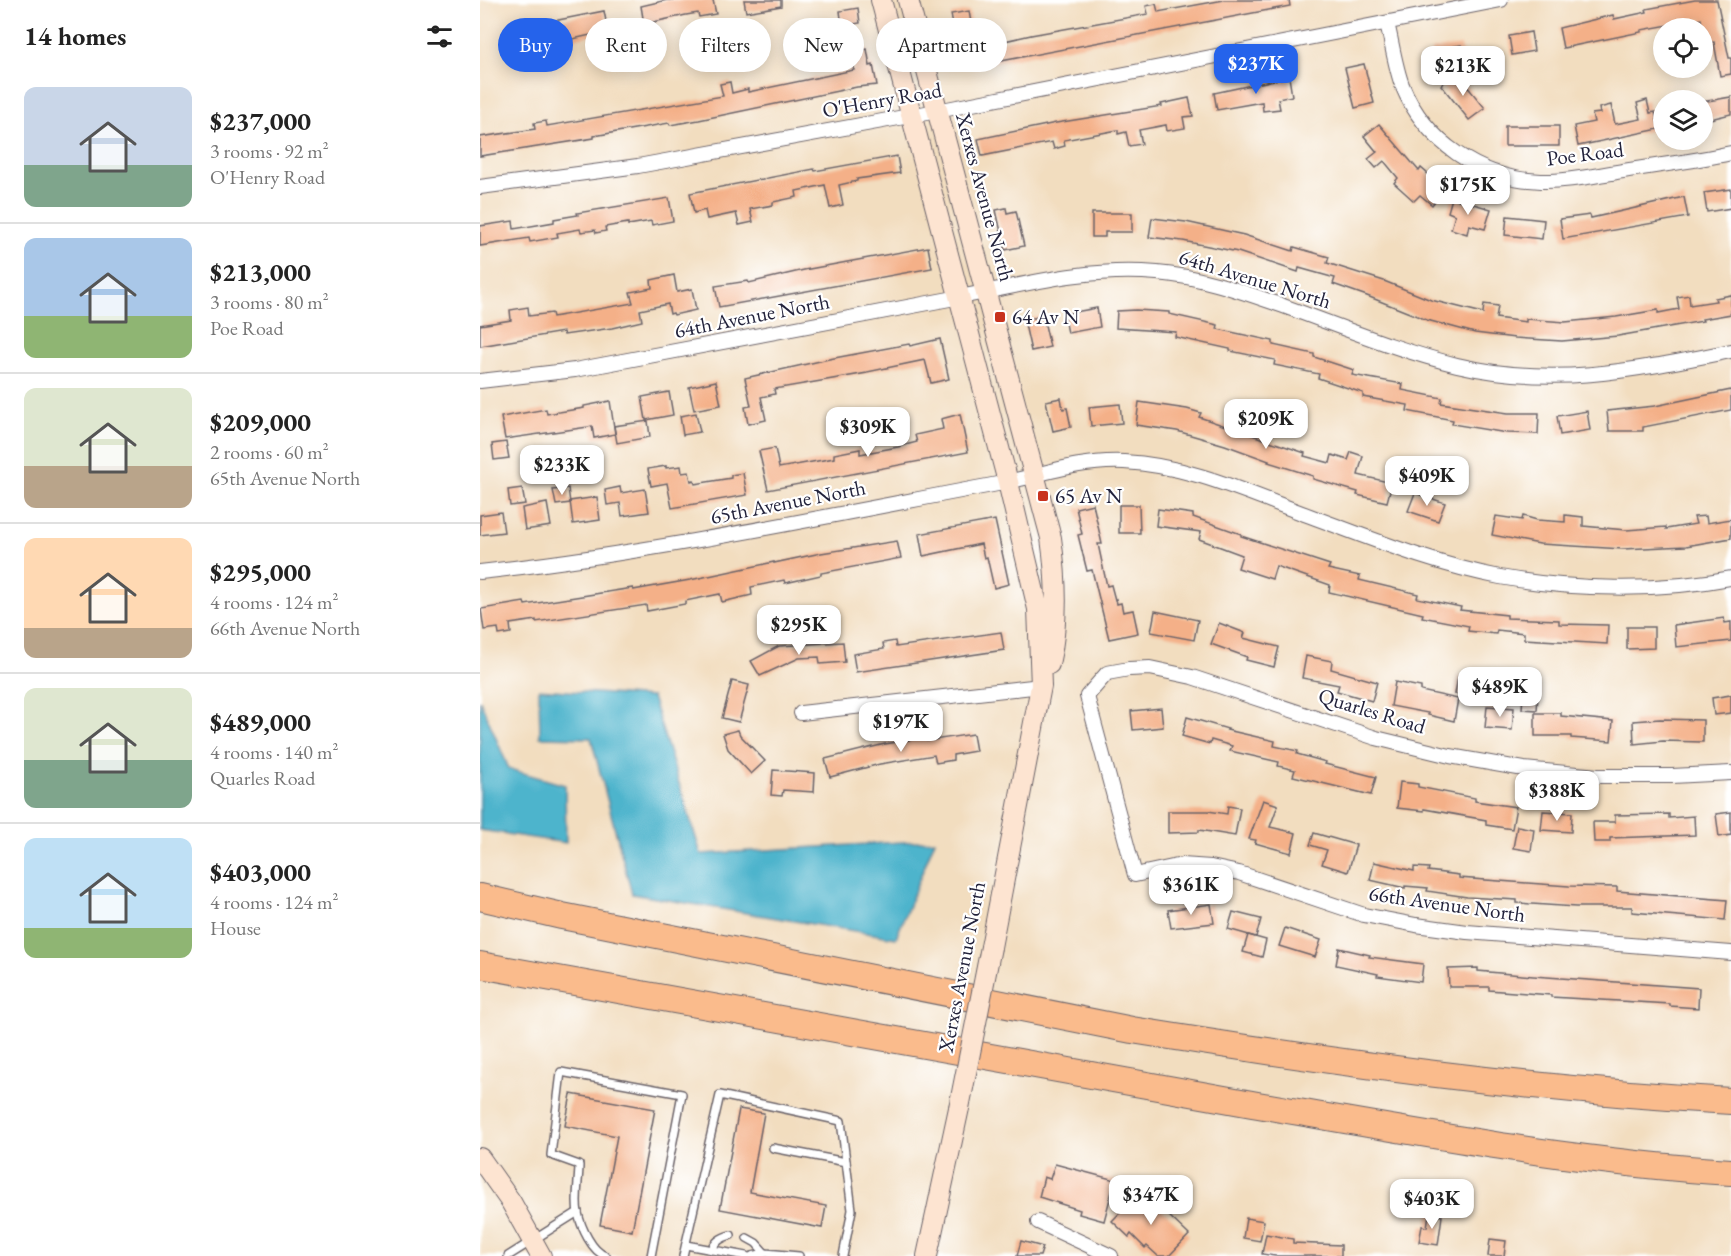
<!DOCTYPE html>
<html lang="en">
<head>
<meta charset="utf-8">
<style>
	:root { --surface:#fff; --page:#f2f2f2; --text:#222; --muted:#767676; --line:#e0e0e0; --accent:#2563eb }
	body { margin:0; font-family:"EB Garamond",serif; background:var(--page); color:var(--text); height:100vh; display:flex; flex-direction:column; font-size:22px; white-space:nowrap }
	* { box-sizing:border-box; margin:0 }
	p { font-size:20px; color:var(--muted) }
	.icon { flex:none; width:33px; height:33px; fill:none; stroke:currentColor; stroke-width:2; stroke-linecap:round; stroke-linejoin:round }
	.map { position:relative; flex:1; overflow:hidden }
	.panel { display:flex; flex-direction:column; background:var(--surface); width:480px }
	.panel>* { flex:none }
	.banner { position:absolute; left:18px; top:18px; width:570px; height:54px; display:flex; gap:12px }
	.controls { position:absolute; left:1173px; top:18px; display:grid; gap:12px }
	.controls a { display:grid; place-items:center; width:60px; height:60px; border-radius:50%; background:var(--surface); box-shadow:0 3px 15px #0003; font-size:30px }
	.price { position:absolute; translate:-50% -51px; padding:0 14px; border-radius:12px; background:#fff; color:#222; font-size:20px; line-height:39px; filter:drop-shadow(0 2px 3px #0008) }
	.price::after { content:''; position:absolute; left:50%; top:36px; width:18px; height:14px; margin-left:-9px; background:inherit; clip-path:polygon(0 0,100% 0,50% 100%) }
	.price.selected { background:var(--accent); color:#fff }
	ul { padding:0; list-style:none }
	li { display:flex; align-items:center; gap:18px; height:150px; padding:0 24px }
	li+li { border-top:2px solid var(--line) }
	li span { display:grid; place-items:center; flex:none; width:168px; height:120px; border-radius:12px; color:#555 }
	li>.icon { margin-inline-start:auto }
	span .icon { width:72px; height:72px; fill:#fffc; stroke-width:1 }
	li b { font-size:26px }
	h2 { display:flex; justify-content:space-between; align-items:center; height:72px; padding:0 24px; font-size:26px }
	.pill { padding:0 21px; border-radius:27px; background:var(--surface); box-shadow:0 3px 15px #0003; font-size:21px; line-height:54px }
	.pill.selected { background:var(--accent); color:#fff }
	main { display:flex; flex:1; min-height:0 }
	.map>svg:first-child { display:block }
	.water { fill:#4eb4cc; stroke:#386b84; stroke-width:1.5 }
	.building { fill:#f4b088 }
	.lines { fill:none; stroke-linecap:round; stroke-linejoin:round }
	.lane-casing { stroke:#6b6369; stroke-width:10 }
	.street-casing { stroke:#6b6369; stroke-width:16 }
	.secondary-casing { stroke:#6b6369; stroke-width:22 }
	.highway-casing { stroke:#6b6369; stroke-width:28 }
	.lane { stroke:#fff; stroke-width:7 }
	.street { stroke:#fff; stroke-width:14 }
	.secondary { stroke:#fde4d1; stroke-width:20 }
	.highway { stroke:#fabb8c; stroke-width:26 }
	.secondary-bridge-casing { stroke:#6b6369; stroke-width:22; stroke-linecap:butt }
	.secondary-bridge { stroke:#fde4d1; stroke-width:20 }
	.poi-dot { fill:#c8321e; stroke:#fff; stroke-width:2 }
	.labels { text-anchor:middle; stroke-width:4.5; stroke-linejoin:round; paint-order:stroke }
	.street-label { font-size:21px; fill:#22223b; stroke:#fff }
	.poi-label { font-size:21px; fill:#22223b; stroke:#fff; text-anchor:start }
</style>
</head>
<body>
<main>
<section class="panel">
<h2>14 homes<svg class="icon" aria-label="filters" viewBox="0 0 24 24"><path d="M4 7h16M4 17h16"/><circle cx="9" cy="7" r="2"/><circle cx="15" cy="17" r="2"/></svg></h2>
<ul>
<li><span style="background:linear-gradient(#c9d6e8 65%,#7fa58c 0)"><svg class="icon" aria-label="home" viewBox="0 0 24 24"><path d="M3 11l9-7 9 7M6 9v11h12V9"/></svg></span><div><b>$237,000</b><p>3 rooms · 92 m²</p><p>O'Henry Road</p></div></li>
<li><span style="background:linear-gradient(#a9c7e8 65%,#8fb573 0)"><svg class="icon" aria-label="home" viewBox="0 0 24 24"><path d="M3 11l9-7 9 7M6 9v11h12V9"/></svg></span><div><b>$213,000</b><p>3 rooms · 80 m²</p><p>Poe Road</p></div></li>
<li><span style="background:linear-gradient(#dfe7d0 65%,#b9a48a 0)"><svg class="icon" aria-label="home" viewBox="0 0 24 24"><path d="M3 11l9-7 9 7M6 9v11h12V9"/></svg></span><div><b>$209,000</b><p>2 rooms · 60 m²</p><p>65th Avenue North</p></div></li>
<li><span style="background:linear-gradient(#ffd9b3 75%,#b9a48a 0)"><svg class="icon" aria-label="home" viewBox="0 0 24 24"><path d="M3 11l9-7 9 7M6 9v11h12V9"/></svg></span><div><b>$295,000</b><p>4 rooms · 124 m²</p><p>66th Avenue North</p></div></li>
<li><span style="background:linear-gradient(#dfe7d0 60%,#7fa58c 0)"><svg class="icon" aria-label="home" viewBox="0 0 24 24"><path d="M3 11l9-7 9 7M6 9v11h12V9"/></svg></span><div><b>$489,000</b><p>4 rooms · 140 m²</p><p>Quarles Road</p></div></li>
<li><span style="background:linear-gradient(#bfe0f5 75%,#8fb573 0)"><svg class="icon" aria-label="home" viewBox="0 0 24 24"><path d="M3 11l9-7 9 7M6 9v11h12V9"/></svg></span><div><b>$403,000</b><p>4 rooms · 124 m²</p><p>House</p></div></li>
</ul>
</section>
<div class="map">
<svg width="1251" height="1256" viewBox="0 0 1251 1256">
	<rect width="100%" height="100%" fill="#fff"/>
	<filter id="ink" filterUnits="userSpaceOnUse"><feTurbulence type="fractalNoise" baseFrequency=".0167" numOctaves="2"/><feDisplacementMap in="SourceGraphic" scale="12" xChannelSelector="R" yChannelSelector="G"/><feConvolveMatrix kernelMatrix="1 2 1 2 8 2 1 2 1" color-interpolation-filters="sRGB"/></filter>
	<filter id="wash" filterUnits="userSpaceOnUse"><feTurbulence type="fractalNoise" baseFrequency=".008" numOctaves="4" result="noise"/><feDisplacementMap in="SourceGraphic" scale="24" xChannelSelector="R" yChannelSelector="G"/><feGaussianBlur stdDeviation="1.35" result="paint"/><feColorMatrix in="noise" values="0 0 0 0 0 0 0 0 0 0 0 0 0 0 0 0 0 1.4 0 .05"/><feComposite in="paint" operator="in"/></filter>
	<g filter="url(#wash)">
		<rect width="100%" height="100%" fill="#f2ddbf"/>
		<g class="water">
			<path d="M59 689 172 697 221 854 455 840 416 938 152 894 111 738 60 737Z"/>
			<path d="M0 700 29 769 85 785 86 843 0 830Z"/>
		</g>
		<g id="blocks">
			<g class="building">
				<path d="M187 0H233L236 14 219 17 218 13 206 15 164 24 161 6Z"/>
				<path d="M264 0H301V6L266 12Z"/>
				<path d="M744 0H809L810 6 484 68 478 34 475 35 471 14 489 11 493 34H496L498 47 551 35 668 14 666 6 676 4 678 12Z"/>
				<path d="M1215 0H1237L1249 58H1251V74L1240 76 1234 42 1226 43 1221 19 1161 30V32L1083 48 1079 28 1133 15 1134 19 1167 12 1166 9Z"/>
				<path d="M378 8 380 23 362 26 360 11Z"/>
				<path d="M124 11 128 31 84 41 85 48 69 51 67 40 61 41 58 24Z"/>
				<path d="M1051 32 1054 51 1032 55 1029 36Z"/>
				<path d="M981 45 984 65 954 70 951 50Z"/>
				<path d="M387 49 390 66 393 65 397 85 377 87 219 120 190 125 189 123 114 136V138L0 156V137L55 129 54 123 66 121 67 126 243 96 240 84 250 82 252 93 268 89V92L374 70 370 52Z"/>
				<path d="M884 64 894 103 875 108 865 68Z"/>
				<path d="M976 73 1005 108 989 120 961 85Z"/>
				<path d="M809 77 812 96 798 99 800 109 783 111 782 102 737 110 734 93Z"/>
				<path d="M1251 97V114L1222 121V102Z"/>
				<path d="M709 98 713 116 703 117 705 128 687 131 686 125 659 130 662 144 649 146 646 132 638 134V130L584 140 585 146 574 149 572 142 502 156 498 139 576 123 682 106 681 104Z"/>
				<path d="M1167 100 1170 113 1175 112 1179 129 1098 146 1094 126 1114 122 1112 114 1120 113 1119 108 1131 105 1135 124 1161 119 1157 103Z"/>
				<path d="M899 124 939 171 941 168 965 189 952 205 940 195 934 201 914 183 918 178 904 161 896 168 888 159 897 152 884 136Z"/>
				<rect x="1025" y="126" width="54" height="20"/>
				<path d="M417 156 420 173 377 179V181L359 185 363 205 350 208 345 185 316 191 317 197 293 202V205L270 209 273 222 259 225 256 213 227 219 225 210 214 213 210 193 334 169 335 171Z"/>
				<path d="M1251 189V208L1227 212 1224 193Z"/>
				<path d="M1204 197 1208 217 1083 239 1080 219 1110 215 1111 218Z"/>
				<path d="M189 198 193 221 172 225 171 221 148 225V223L125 227 126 231 116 233 115 230 101 232 100 229 77 233 78 237 50 242 49 238 0 246V226L33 221 34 229 74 222V219L98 215 97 213Z"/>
				<path d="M972 198 1011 209 1005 229 989 225 987 234 971 229 975 215 968 212Z"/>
				<path d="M526 208 527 213 536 211 544 246 525 250 516 210Z"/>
				<path d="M612 213H652V232H625V237H612Z"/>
				<path d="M1027 216 1064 220 1062 239 1025 235Z"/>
				<path d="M672 218 706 222 764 235 813 251 814 247 849 257 847 263 904 281 951 300 1003 313 1004 304 1018 306 1016 318 1046 322V319L1085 322 1136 317 1178 310V313L1199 309 1197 297 1209 295 1210 305 1236 301 1235 298 1251 295V314L1222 319 1223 321 1138 336 1082 341 1035 338 995 333 947 320 887 296 853 284 855 278 819 268 818 272 758 252 703 241 669 237Z"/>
				<path d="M448 247 452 268 239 307 235 286 268 281 269 283 324 270Z"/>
				<path d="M194 275 197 292 212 289 216 310 194 315 193 313 190 314 188 304 160 310 162 321 132 328 84 335 83 332 0 346V325L31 320 30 310 48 307 49 316 72 313 73 317 153 303 150 292 172 288 171 280Z"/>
				<path d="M617 308 620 327 588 333 584 314Z"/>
				<path d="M656 310 689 312V314L738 325 737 329 793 341V345L834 354V357L874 370 872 375 923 384 922 390 962 398 961 403 1028 413H1059L1058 434 1027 433 972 424 973 420 927 411 928 405 883 397V393L838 378 839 374 794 365 795 360 750 351V349L695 337 696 332 636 328 637 311Z"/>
				<path d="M563 316 570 347 551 351 544 320Z"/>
				<path d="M460 339 469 379 451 383 445 360 387 372V373L294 389 295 394 281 397 286 420 268 424 265 407 271 406 265 378 349 359 429 344 430 346Z"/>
				<path d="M236 381 241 405 214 410 209 387Z"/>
				<path d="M1251 390V410L1163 427V431H1129L1127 411 1175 406Z"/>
				<path d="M189 392 193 415 166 420 162 397Z"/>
				<path d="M581 398 583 409 587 408 591 427 573 431 566 401Z"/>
				<path d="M130 401 135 434 114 438 112 426 108 427 25 439 21 417 66 409 67 414 104 408V406Z"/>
				<path d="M659 402 707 409 721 413 719 417 825 453 824 456 850 463 852 455 868 460 871 452 883 456 878 475 912 483 907 502 877 495 878 492 833 479V476L788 462 789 461 745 445 697 431 656 425Z"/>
				<path d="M640 404 642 423 611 426 609 407Z"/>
				<path d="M1107 411 1110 430 1080 435 1077 416Z"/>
				<path d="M216 413 220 432 203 435 200 416Z"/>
				<path d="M480 414 488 452 288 490 279 451 295 448 299 468 354 458V454L380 449V454L418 447 437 442 435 435 463 429 461 419Z"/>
				<path d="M168 421 170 437 137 443 134 426Z"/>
				<path d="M26 442 29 458 14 460 12 444Z"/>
				<path d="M186 466V468L201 466 202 473 209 472 211 481 214 480 215 484 251 478V475L263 473 267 495 192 508 187 483 171 486 168 469Z"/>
				<path d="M140 487 141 493 165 489 169 512 142 516 140 503 127 505 125 490Z"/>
				<path d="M42 488 45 504 30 506 28 490Z"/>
				<path d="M88 488 90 503 76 505 73 490Z"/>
				<path d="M935 493 965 503 958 521 928 511Z"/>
				<path d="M117 497 120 520 93 524 90 501Z"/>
				<path d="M67 503 71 526 45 530 42 508Z"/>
				<path d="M613 504 622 544H618L627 586 631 585 635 600 636 599 637 604 641 603 643 612 653 610 658 633 629 639 612 570 607 571 598 535 602 534 596 508Z"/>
				<path d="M639 505H659L660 533H639Z"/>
				<path d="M678 509 713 514V517L761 534V536L850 565 848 569 880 576 879 580 938 594 937 598 981 607 980 610 1027 615V618L1079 620V624L1128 625 1127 644 1044 639V633L1017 630 1016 634 988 631 989 626 942 617 943 614 849 592 850 585 796 566 792 579 758 568 762 555 719 539 721 532 676 526Z"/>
				<path d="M21 512 24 532 0 535V515Z"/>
				<path d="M1085 515 1103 517V526L1146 530 1186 527V529L1216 524 1214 517 1226 516 1227 523 1251 519V538L1206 546 1143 549 1060 544 1012 535 1016 516 1042 520 1043 516 1057 520 1085 522Z"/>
				<path d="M515 520 529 584 514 588 507 557 504 558 501 544 443 556 439 534Z"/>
				<path d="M417 541 421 558 341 573V575L305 583 304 580 271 587 272 595 242 602 240 594 205 601V604L167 611 166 605 56 622V620L30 624 31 633 19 635 18 628 4 630 1 609 44 602 45 605 153 588V590L210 580 294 562V563L341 553Z"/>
				<path d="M675 611 718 620 714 640 671 632Z"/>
				<path d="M1244 618 1245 623 1251 622V641L1196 647 1194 625Z"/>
				<path d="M739 623 765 633 763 638 799 647 794 667 766 660 767 657 731 644Z"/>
				<path d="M1147 627H1174V648L1147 649Z"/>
				<path d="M521 632 524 650 376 672 373 654 404 649 403 643 415 641 416 647Z"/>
				<path d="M363 642 365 662 340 664 339 657 319 658 280 676 271 661 299 646Z"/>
				<path d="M826 656 852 661 851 669 897 682 892 701 857 691 859 685 822 678Z"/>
				<path d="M978 677 1012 683 1009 699 975 694Z"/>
				<path d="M252 681 269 685 259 722 242 718Z"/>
				<path d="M915 682 941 687V691L978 699 974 721 948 715V713L911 706Z"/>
				<path d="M1043 695 1058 696 1057 710 1042 709Z"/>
				<path d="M1251 695V713L1234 715 1232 698Z"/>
				<path d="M1007 706 1034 708 1032 730 1005 728Z"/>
				<path d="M681 708 683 727 653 730 651 711Z"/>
				<path d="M1055 713H1081V716L1133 721 1131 741 1091 738V736H1055Z"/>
				<path d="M707 717 748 729 747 730 795 741 794 746 818 751 817 754 846 762 845 764 896 777 891 795 813 776 815 770 798 766 799 762 750 751 752 746 731 740 730 744 702 736Z"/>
				<path d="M1180 719 1223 720V742L1183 741 1154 744 1153 721Z"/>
				<path d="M258 730 260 735 285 761 271 774 248 749 243 734Z"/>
				<path d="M493 734 496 751 473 755V760L456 763 454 755 400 764 350 777 345 759 405 744 447 737V741Z"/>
				<path d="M293 770 335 773 334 792 303 790 302 796 291 795Z"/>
				<path d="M920 782 938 784V787L995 798V801L1036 807 1032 829 1006 825V820L944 809V811L917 808Z"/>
				<path d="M783 800 798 805 790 827 816 833 811 853 775 843 776 840 769 839Z"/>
				<path d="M748 806 760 808 755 836 719 830V832L688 833V811H728L747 814Z"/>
				<path d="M1063 811 1092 813 1091 832 1061 830Z"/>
				<path d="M1251 812V835L1239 837 1236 814Z"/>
				<path d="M1189 814V818L1214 816 1215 835 1130 838V842H1114L1113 822H1135V815Z"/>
				<path d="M1037 826 1054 829 1051 851 1033 848Z"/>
				<path d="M834 833 876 845 868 872 842 864 847 850 830 845Z"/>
				<path d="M894 862 934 871V867L949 868 948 871 979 875V878L1089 886 1137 887V891L1247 900 1245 920 1152 912V907H1096L1037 903V900L987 897 947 891 948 888 925 886V888L890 880Z"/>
				<path d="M731 904 734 923 691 928 688 910Z"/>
				<path d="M753 912 781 919 776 937 748 929Z"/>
				<path d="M805 928 841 940 835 957 799 946Z"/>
				<path d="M768 935 786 940 782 957 763 952Z"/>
				<path d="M859 948 890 955 889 957 943 964 941 982 897 976 898 974 856 965Z"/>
				<path d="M998 968V971L1053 976 1219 988 1218 1008 1190 1006V1004L1071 997V995L1009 990V987H969L968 969Z"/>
				<path d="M91 1094 175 1109 152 1231 120 1225 137 1136 85 1126Z"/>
				<path d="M259 1109 284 1113 270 1192 346 1206 342 1228 240 1209Z"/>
				<path d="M575 1164 635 1180 624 1221 599 1214 600 1210 559 1197 564 1177 570 1179Z"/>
				<path d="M662 1190 709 1235 689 1256H678L667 1246 665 1248 651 1234 649 1237 632 1221Z"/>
				<path d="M949 1214 962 1216 958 1245 939 1242 942 1226 947 1227Z"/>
				<path d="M766 1218 784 1221 780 1241 763 1238Z"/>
				<path d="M786 1234 813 1239V1243L861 1245V1256H795L782 1254Z"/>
				<path d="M1010 1239 1026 1241 1024 1256H1008Z"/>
				<path d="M541 1241 563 1247 560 1256H537Z"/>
			</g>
		</g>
	</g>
	<g filter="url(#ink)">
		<use href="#blocks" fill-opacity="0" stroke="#6b6369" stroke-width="1.5"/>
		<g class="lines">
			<g class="lane-casing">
				<g id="lane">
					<path d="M293 1148 366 1162"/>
					<path d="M267 1238 276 1243 285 1253"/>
					<path d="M206 1245 266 1256"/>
					<path d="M232 1250C235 1241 242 1237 251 1235"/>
					<path d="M28 1256 98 1212"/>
					<path d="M126 1256C112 1252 101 1227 98 1213 95 1199 99 1180 99 1165L71 1155 81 1072 202 1094 171 1256"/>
					<path d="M203 1256 240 1095 361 1121 372 1210 363 1256"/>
					<path d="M272 1256 285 1253 319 1256"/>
				</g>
			</g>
			<g class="street-casing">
				<g id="street">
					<path d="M907 23C912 43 915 66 922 85 945 142 1000 179 1061 181 1088 182 1116 175 1143 171 1179 165 1216 161 1251 153"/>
					<path d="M0 187 158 166 457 111 1021 0"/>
					<path d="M0 381 95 370 480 297C547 284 608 267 677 273 716 276 755 289 792 302 852 323 915 350 977 365 1074 388 1156 370 1251 351"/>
					<path d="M0 572C178 552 352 515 528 482 566 473 603 460 644 462 709 465 770 494 830 516 892 539 955 565 1020 577 1093 590 1178 592 1251 578"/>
					<path d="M321 713 561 686"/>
					<path d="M1251 773 1192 776H1118L1044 769 970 756 896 738 712 677 670 668 649 669 627 673 607 696 655 875 702 865 731 867 759 873 884 915 936 925 987 932 1251 953"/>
					<path d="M558 1222 631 1256"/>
				</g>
			</g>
			<g class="secondary-casing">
				<g id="secondary">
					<path d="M401 0 528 482 558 609 561 686 511 947"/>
					<path d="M428 0 571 538C577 580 579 622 569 664"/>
					<path d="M0 1158 31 1202 61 1256"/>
					<path d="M447 1256 479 1108"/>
				</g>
			</g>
			<g class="highway-casing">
				<g id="highway">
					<path d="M0 897 82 916 652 1030C850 1062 1050 1090 1251 1101"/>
					<path d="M0 965C257 1010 514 1059 772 1104 931 1131 1090 1162 1251 1172"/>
				</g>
			</g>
			<use href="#lane" class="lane"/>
			<use href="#street" class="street"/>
			<use href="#secondary" class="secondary"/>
			<use href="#highway" class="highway"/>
			<g class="secondary-bridge-casing">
				<path id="secondary-bridge" d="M479 1108 511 947"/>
			</g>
			<use href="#secondary-bridge" class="secondary-bridge"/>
		</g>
	</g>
	<g class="poi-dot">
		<rect x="514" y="311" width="12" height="12" rx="3"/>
		<rect x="557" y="490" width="12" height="12" rx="3"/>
	</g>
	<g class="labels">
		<g class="street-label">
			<text transform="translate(402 100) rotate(-10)" y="7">O'Henry Road</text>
			<text transform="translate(1105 154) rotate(-7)" y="7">Poe Road</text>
			<text transform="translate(505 197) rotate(75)" y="7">Xerxes Avenue North</text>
			<text transform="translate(775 279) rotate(17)" y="7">64th Avenue North</text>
			<text transform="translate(272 316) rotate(-11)" y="7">64th Avenue North</text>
			<text transform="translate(308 502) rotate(-11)" y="7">65th Avenue North</text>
			<text transform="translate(892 711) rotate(17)" y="7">Quarles Road</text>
			<text transform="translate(967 904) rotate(8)" y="7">66th Avenue North</text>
			<text transform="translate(482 967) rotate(-79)" y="7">Xerxes Avenue North</text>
		</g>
		<g class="poi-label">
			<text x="532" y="324">64 Av N</text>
			<text x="575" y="503">65 Av N</text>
		</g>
	</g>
</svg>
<div class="controls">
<a><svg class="icon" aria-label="locate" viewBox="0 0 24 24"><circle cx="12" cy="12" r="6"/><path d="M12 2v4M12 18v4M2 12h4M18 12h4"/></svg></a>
<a><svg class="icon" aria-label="layers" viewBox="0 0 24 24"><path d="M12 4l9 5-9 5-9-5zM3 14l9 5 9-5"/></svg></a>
</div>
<b class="price selected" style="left:776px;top:95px">$237K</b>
<b class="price" style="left:983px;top:97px">$213K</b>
<b class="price" style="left:988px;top:216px">$175K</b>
<b class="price" style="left:786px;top:450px">$209K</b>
<b class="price" style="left:388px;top:458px">$309K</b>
<b class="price" style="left:82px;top:496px">$233K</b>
<b class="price" style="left:947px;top:507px">$409K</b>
<b class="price" style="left:319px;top:656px">$295K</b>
<b class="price" style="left:1020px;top:718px">$489K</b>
<b class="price" style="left:421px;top:753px">$197K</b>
<b class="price" style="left:1077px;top:822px">$388K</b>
<b class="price" style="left:711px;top:916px">$361K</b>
<b class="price" style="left:671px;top:1226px">$347K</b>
<b class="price" style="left:952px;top:1230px">$403K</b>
<div class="banner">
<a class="pill selected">Buy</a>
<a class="pill">Rent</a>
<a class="pill">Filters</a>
<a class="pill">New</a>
<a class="pill">Apartment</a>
</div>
</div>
</main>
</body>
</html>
